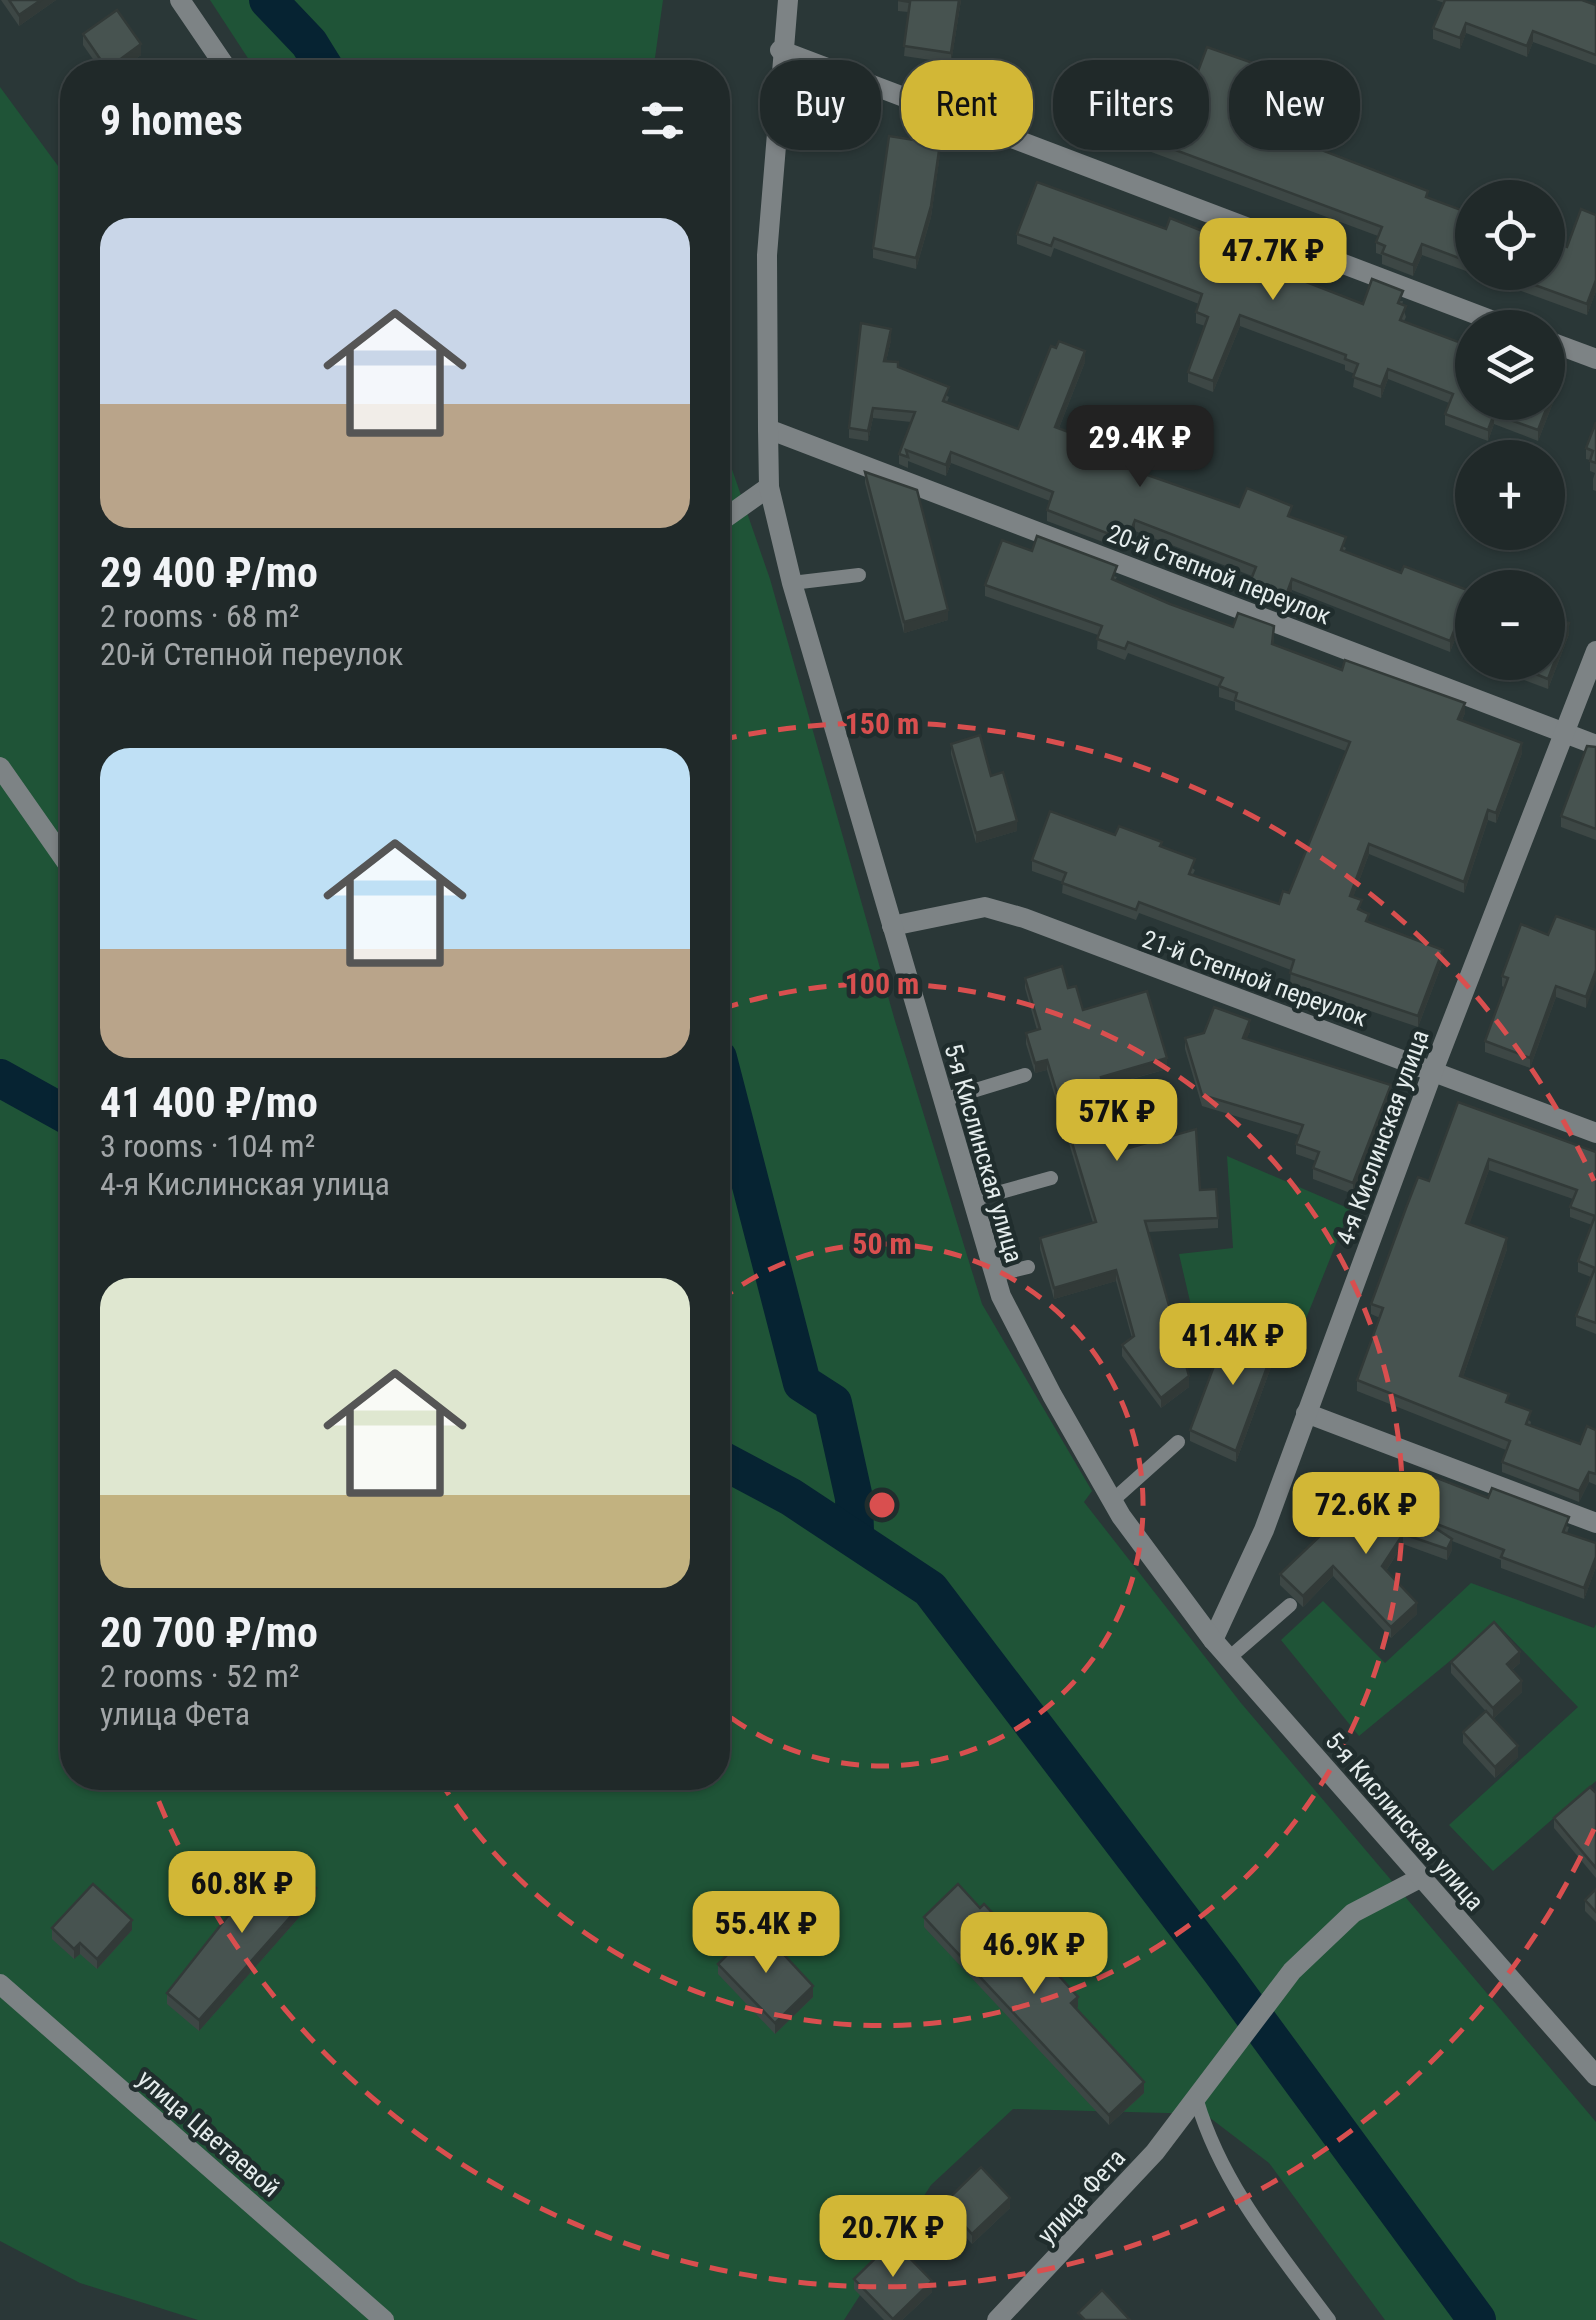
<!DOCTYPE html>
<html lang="en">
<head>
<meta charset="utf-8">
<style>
	:root { --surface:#202929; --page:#283131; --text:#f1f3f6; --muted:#a2a6a8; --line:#3d4546; --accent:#d2b736 }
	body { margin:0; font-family:"Roboto Condensed",sans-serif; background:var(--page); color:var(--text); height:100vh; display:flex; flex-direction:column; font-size:38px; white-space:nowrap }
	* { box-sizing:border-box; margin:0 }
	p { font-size:32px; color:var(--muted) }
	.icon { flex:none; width:55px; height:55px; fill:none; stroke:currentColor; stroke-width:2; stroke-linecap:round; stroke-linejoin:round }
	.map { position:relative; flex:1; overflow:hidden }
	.panel { position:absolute; left:60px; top:60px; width:670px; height:1730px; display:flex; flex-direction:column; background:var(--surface); border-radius:40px; box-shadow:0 2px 8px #0004,0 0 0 2px var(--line) }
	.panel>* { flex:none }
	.hud { position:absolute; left:760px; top:60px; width:685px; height:90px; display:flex; gap:20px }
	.tools { position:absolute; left:1455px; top:180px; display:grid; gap:20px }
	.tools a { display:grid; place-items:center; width:110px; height:110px; border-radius:50%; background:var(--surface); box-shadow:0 2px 8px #0004,0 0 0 2px var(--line); font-size:50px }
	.price { position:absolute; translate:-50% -85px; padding:0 22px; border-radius:20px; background:var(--accent); color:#111; font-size:32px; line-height:65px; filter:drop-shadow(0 2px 5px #0008) }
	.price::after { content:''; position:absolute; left:50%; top:60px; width:30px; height:22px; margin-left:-15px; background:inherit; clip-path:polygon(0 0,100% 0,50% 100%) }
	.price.selected { background:#222; color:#fff }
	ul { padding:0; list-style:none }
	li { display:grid; align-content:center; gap:20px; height:530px; padding:0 40px }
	li span { display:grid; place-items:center; height:310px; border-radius:30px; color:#555 }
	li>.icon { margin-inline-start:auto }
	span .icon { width:180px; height:180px; fill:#fffc; stroke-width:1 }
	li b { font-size:42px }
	h2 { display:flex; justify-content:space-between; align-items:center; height:120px; padding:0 40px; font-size:42px }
	.chip { padding:0 35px; border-radius:40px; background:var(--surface); box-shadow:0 2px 8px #0004,0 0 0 2px var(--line); font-size:35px; line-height:90px }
	.chip.selected { background:var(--accent); color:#111 }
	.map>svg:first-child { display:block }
	.green { fill:#1f5437 }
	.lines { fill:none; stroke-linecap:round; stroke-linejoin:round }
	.canal { stroke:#062332; stroke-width:38 }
	.service { stroke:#7d8385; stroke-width:14 }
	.minor { stroke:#7d8385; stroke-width:20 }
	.tertiary { stroke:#7d8385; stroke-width:20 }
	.wall { fill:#3d4745 }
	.shaded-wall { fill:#323a38 }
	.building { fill:#475350; stroke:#323a38; stroke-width:2.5 }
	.ring { fill:none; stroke:#d94f4f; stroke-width:5; stroke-dasharray:18 12 }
	.labels { text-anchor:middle; stroke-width:9; stroke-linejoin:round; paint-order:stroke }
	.street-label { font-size:25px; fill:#e5eded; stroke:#202d2d }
	.centre { fill:#d94f4f; stroke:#202d2d; stroke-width:5 }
	.ring-label { font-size:30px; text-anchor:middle; font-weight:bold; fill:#d94f4f; stroke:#202d2d; stroke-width:9; stroke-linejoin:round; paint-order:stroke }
</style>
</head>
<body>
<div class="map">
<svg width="1596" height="2320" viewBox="0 0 1596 2320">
	<rect width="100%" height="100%" fill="#2a3737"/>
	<g class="green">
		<path d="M210 0H663L653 72H257Z"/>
		<path d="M0 87 72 185V1778H718V429L770 579 895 1021 982 1304 1092 1491 1084 1502 1241 1703 1596 2122V2320H1385L1269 2163 1205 2114 1013 2109 931 2185 844 2320H198L80 2283 0 2241Z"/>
		<path d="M1227 1156 1350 1209 1297 1341 1192 1310 1179 1254 1233 1248Z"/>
		<path d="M1471 1583 1594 1628 1596 1624V1781L1493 1871 1449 1825 1578 1707 1496 1623 1359 1736 1281 1640 1323 1601 1385 1663Z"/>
	</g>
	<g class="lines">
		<g class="canal">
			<path d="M268 0 309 43 327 72"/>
			<path d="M718 1058 802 1383 833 1403 854 1498 855 1532 851 1536"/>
			<path d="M0 1078 72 1118"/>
			<path d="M718 1458 791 1497 930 1589 1221 1971 1477 2320"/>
		</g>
		<g class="service">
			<path d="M792 583 859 575"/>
			<path d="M943 1100 1025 1075"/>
			<path d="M972 1200 1051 1178"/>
			<path d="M995 1275 1028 1267"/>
			<path d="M1112 1501 1178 1442"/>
			<path d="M1229 1658 1290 1605"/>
			<path d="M1197 2101C1222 2185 1277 2250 1329 2320"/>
		</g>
		<g class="minor">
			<path d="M180 0 229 72"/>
			<path d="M780 50 1512 328"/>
			<path d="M1548 341 1596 359"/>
			<path d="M768 429 1596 745"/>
			<path d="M718 523 769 487"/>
			<path d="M0 767 72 870"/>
			<path d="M892 926 985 907 1024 918 1596 1133"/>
			<path d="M1306 1413 1596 1523"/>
			<path d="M1213 1640 1264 1530 1433 1071 1596 651"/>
			<path d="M0 1984 384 2320"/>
			<path d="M997 2320 1155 2152 1292 1971 1353 1913 1422 1877"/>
		</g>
		<path class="tertiary" d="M788 0 767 255 768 429 769 487 792 583 1001 1296 1052 1395 1121 1516 1213 1640 1596 2076"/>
	</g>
	<g class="wall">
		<path d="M1 0H56L19 26Z"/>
		<path d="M898 0H961L951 63 904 56 908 12 898 11Z"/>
		<path d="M1436 0H1582L1596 5V65L1533 42 1527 57 1466 33 1460 49 1433 39V28L1444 3Z"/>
		<path d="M83 34 141 55 116 72H102L83 45Z"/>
		<path d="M1253 74 1244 96 1266 115 1263 122 1308 144 1428 197 1472 214V272H1548L1596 215V291L1587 315 1422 255 1413 276 1382 264V255L1376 253V242L1378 236 1127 143V138L1056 111V100L1141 96 1188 98Z"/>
		<path d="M940 154 931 217 916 269 873 258V248Z"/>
		<path d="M1017 234 1215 247 1363 304 1403 301 1402 305 1406 317 1404 321 1558 390 1538 441 1494 424 1488 441 1445 425V414L1449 403 1388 379 1381 398 1353 387 1355 374 1345 370V365L1240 326 1213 392 1188 382V372L1205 326 1196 323V312L1199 304 1054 248 1051 257 1017 244Z"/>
		<path d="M891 340 886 361 949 397 947 402 1018 429 1085 362 1059 428 1112 458 1110 462 1239 507 1292 517 1346 548 1344 552 1470 601 1450 652 1292 590 1284 611 1248 598V587L1252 576 1135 531 1127 551 1047 521V510L1050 501 951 463 946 476 908 461V468L899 464V454L911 422 873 418 868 441 849 438V428Z"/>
		<path d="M1596 422V491L1593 490V479L1595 473 1590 471V460L1586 459V448Z"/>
		<path d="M865 472 948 620 904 633 865 483Z"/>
		<path d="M1032 551 1117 577 1115 580 1170 604 1233 627 1274 637 1273 644 1465 713 1462 720 1522 753 1496 823 1488 820 1464 893 1369 854 1353 897 1369 922 1443 961 1418 1027 1290 984 1291 970 1231 947 1139 913 1136 920 1062 893 1063 882 1032 871V860L1115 835 1162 847 1195 870 1192 876 1279 904 1289 893 1346 751 1235 710V702L1219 697V687L1128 653 1125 660 1097 649 1098 635 985 596V585Z"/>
		<path d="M1569 634 1548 689 1505 673V662Z"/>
		<path d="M951 744 991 776 1017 831 976 843 951 754Z"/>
		<path d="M1596 747V840L1561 827V816Z"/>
		<path d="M1596 930 1586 1008 1556 997 1530 1068 1485 1052V1041L1505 988 1502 986V976L1548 935Z"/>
		<path d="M1025 978 1068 988 1083 1010 1167 1069 1104 1087 1122 1150 1200 1190 1218 1218V1228L1148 1232 1189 1387 1161 1408 1122 1356V1345L1132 1338 1116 1281 1054 1299 1040 1249V1238L1093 1223 1047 1070 1035 1073 1026 1044V1033L1037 1030 1025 988Z"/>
		<path d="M1250 1031 1246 1040 1391 1096 1353 1194 1313 1179V1168L1316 1161 1296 1154V1144L1299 1135 1202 1106 1185 1049V1038Z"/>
		<path d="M1458 1102 1596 1152V1334L1576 1326V1316L1591 1277 1578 1272V1261L1592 1225 1570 1217V1207L1573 1199 1489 1170 1469 1224 1507 1249 1463 1377 1509 1403 1531 1422 1530 1426 1580 1444 1596 1430V1485L1589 1482 1579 1502 1502 1472V1462L1506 1450 1357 1391V1380L1380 1318 1371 1314V1304L1429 1181Z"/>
		<path d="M1237 1344 1277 1351 1236 1462 1190 1441V1430Z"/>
		<path d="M1488 1498 1569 1527 1567 1533 1596 1543V1567L1584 1599 1501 1568V1560L1452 1541V1550L1447 1560 1403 1544 1386 1571 1417 1614 1391 1638 1333 1576 1303 1607 1280 1585V1574L1356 1532Z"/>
		<path d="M1451 1662 1520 1663 1512 1670 1522 1692 1493 1719 1451 1673Z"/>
		<path d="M1463 1732 1518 1757 1495 1778 1463 1743Z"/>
		<path d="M1596 1793V1878L1554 1828V1818Z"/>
		<path d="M1596 1889V1922L1585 1911V1900Z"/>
		<path d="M316 1898 199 2031 167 2004V1993Z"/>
		<path d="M924 1917 1078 2007 1076 2009 1144 2093 1109 2125 924 1927Z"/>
		<path d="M52 1928 132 1930 97 1969 80 1954 74 1959 52 1939Z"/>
		<path d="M718 1964 813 1997 775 2034 718 1974Z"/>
		<path d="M944 2203 1010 2208 972 2244 944 2213Z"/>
		<path d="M854 2279 932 2292 902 2320H884L854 2289Z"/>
	</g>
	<g class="shaded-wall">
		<path d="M41 0H56L19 26V15Z"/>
		<path d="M959 0H961L951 63V53Z"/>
		<path d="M1466 23V33L1460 49V38Z"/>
		<path d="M1533 31V42L1527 57V46Z"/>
		<path d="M141 44V55L116 72H107V69Z"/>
		<path d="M1253 63V74L1240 106V95Z"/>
		<path d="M940 144V154L931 217 916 269V258Z"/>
		<path d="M1422 244V255L1413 276V265Z"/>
		<path d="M1596 280V291L1587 315V304Z"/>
		<path d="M1240 315V326L1213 392V381Z"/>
		<path d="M891 329V340L884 371V361Z"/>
		<path d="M1085 351V362L1055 438V427Z"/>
		<path d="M1388 369V379L1381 398V387Z"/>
		<path d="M1558 379V390L1538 441V430Z"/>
		<path d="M873 408V418L868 441V431Z"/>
		<path d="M1494 414V424L1488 441V430Z"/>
		<path d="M951 452V463L946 476V465Z"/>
		<path d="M1135 520V531L1127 551V541Z"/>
		<path d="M1292 579V590L1284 611V601Z"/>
		<path d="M1470 591V601L1450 652V641Z"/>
		<path d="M948 610V620L904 633V622Z"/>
		<path d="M1569 623V634L1548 689V679Z"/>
		<path d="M1465 703V713L1458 729V719Z"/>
		<path d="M1522 743V753L1496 823V813Z"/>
		<path d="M1488 810V820L1464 893V882Z"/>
		<path d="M1017 821V831L976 843V833Z"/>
		<path d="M1369 844V854L1350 906V896Z"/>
		<path d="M1443 950V961L1418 1027V1016Z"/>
		<path d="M1596 970V981L1586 1008V997Z"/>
		<path d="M1556 986V997L1530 1068V1058Z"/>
		<path d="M1250 1020V1031L1243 1049V1038Z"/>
		<path d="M1167 1058V1069L1101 1087V1077Z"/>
		<path d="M1047 1060V1070L1035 1073V1063Z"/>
		<path d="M1391 1085V1096L1353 1194V1183Z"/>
		<path d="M1489 1159V1170L1466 1234V1223Z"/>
		<path d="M1507 1238V1249L1460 1386V1376Z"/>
		<path d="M1116 1270V1281L1054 1299V1288Z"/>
		<path d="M1277 1340V1351L1236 1462V1451Z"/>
		<path d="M1189 1376V1387L1161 1408V1398Z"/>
		<path d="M1589 1472V1482L1579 1502V1491Z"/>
		<path d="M1403 1534V1544L1382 1577V1566Z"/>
		<path d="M1452 1539V1550L1447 1560V1549Z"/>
		<path d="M1596 1557V1567L1584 1599V1588Z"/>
		<path d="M1333 1566V1576L1303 1607V1596Z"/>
		<path d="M1417 1603V1614L1391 1638V1627Z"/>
		<path d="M1520 1652V1663L1507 1674V1664Z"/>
		<path d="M1522 1681V1692L1493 1719V1708Z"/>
		<path d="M1518 1746V1757L1495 1778V1767Z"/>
		<path d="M316 1888V1898L199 2031V2020Z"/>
		<path d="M132 1920V1930L97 1969V1959Z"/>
		<path d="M80 1943V1954L74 1959V1949Z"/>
		<path d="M813 1986V1997L775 2034V2023Z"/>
		<path d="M1078 1997V2007L1071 2014V2003Z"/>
		<path d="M1144 2082V2093L1109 2125V2115Z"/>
		<path d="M1010 2198V2208L972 2244V2234Z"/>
		<path d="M932 2281V2292L902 2320H893Z"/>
	</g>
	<g class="building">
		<path d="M9 0H41L19 15Z"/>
		<path d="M898 0H959L951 53 904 46 910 2Z"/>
		<path d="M1445 0H1582L1596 5V55L1533 31 1527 46 1466 23 1460 38 1433 28Z"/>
		<path d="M117 10 141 44 107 69 83 34Z"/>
		<path d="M1207 47 1253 63 1240 95 1266 105 1260 120 1308 138 1306 144 1428 191 1426 197 1472 214V263L1422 244 1413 265 1382 253 1385 246 1376 242 1382 227 1127 132 1129 128 1056 100 1068 68 1141 96 1146 82 1188 98Z"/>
		<path d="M889 136 940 144 931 206 916 258 873 248Z"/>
		<path d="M1037 182 1166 229 1170 218 1215 236 1211 245 1363 304 1372 279 1403 291 1398 303 1406 306 1400 320 1472 347V402H1548V376L1558 379 1538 430 1494 414 1488 430 1445 414 1453 394 1388 369 1381 387 1353 377 1358 364 1345 359 1346 355 1240 315 1213 381 1188 372 1208 317 1196 312 1202 294 1054 238 1051 246 1017 234Z"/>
		<path d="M1581 209 1596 215V280L1587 304 1499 272H1548V240L1567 247Z"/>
		<path d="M861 323 891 329 884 361 898 362V367L949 387 943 401 1018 429 1051 346 1056 348 1059 341 1085 351 1055 427 1112 448 1107 461 1239 507 1247 488 1292 506 1288 516 1346 537 1341 550 1401 573 1404 566 1470 591 1450 641 1292 579 1284 601 1248 587 1256 567 1135 520 1127 541 1047 510 1053 492 951 452 946 465 906 450 908 457 899 454 915 412 873 408 868 431 849 428Z"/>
		<path d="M1596 422V463L1590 461 1593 451 1586 448Z"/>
		<path d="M865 472 917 490 948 610 904 622Z"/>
		<path d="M1037 536 1117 566 1112 579 1170 604 1233 627 1238 613 1274 626 1272 644 1342 670 1345 660 1465 703 1458 719 1522 743 1496 813 1488 810 1464 882 1369 844 1350 896 1362 900 1358 909 1369 914 1366 921 1443 950 1418 1016 1290 973 1294 960 1231 937 1139 902 1136 910 1062 883 1066 873 1032 860 1050 811 1115 835 1119 826 1162 842 1160 846 1195 859 1189 874 1279 904 1283 891 1289 893 1350 742 1235 700 1237 693 1219 686 1223 678 1128 642 1125 649 1097 639 1102 626 985 585 1002 540 1032 551Z"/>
		<path d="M1548 615 1569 623 1548 679 1506 662H1548Z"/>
		<path d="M980 735 991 776 1003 772 1017 821 976 833 951 744Z"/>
		<path d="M1587 746 1596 747V829L1561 816Z"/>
		<path d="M1556 916 1596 930V970L1586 997 1556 986 1530 1058 1485 1041 1508 978 1502 976 1521 924 1548 935Z"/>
		<path d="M1062 966 1068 988 1076 986 1083 1010 1147 991 1167 1058 1101 1077 1122 1150 1196 1129 1200 1190 1216 1189 1218 1218 1145 1221 1189 1376 1161 1398 1122 1345 1134 1336 1116 1270 1054 1288 1040 1238 1096 1222 1047 1060 1035 1063 1026 1033 1040 1029 1025 978Z"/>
		<path d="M1214 1007 1250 1020 1243 1038 1391 1085 1353 1183 1313 1168 1319 1152 1296 1144 1303 1125 1202 1095 1185 1038 1204 1033Z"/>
		<path d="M1458 1102 1596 1152V1323L1576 1316 1595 1268 1578 1261 1595 1216 1570 1207 1577 1190 1489 1159 1466 1223 1507 1238 1460 1376 1509 1394 1506 1402 1531 1411 1526 1424 1580 1444 1587 1426 1596 1430V1474L1589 1472 1579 1491 1502 1462 1510 1441 1357 1380 1383 1308 1371 1304 1406 1208 1418 1177 1429 1181Z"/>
		<path d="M1243 1328 1277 1340 1236 1451 1190 1430 1224 1339 1237 1344Z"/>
		<path d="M1432 1476 1488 1498 1492 1488 1569 1517 1563 1532 1596 1543V1557L1584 1588 1501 1557 1504 1550 1416 1516Z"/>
		<path d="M1382 1493 1452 1539 1447 1549 1403 1534 1382 1566 1417 1603 1391 1627 1333 1566 1303 1596 1280 1574 1341 1516 1356 1532Z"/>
		<path d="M1494 1622 1520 1652 1507 1664 1522 1681 1493 1708 1451 1662Z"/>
		<path d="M1486 1711 1518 1746 1495 1767 1463 1732Z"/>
		<path d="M1590 1787 1596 1793V1868L1554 1818Z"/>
		<path d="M277 1854 316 1888 199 2020 167 1993Z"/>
		<path d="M93 1884 132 1920 97 1959 80 1943 74 1949 52 1928Z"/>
		<path d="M958 1884 980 1908 984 1904 1036 1959 1040 1955 1078 1997 1071 2003 1144 2082 1109 2115 924 1917Z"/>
		<path d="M1596 1889V1912L1585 1900Z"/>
		<path d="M752 1930 768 1948 773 1943 813 1986 775 2023 718 1964Z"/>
		<path d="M981 2167 1010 2198 972 2234 944 2203Z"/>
		<path d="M893 2241 932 2281 893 2319 854 2279Z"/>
		<path d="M1102 2290 1130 2320H1085L1078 2313Z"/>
	</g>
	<g class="ring">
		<path d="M718 1302A261 261 0 1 1 718 1708"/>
		<path d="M721 1009A521 521 0 1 1 440 1781"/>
		<path d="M1594 1829A782 782 0 0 1 150 1779M719 740A782 782 0 0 1 1594 1181"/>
	</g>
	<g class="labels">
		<g class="street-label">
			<text transform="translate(1219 574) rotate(21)" y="9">20-й Степной переулок</text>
			<text transform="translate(1255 978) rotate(20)" y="9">21-й Степной переулок</text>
			<text transform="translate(1382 1137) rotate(-70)" y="9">4-я Кислинская улица</text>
			<text transform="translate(984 1153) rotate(74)" y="9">5-я Кислинская улица</text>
			<text transform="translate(1405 1821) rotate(49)" y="9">5-я Кислинская улица</text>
			<text transform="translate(209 2133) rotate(41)" y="9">улица Цветаевой</text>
			<text transform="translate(1081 2196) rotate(-48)" y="9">улица Фета</text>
		</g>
	</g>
	<circle cx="882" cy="1505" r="15" class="centre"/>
	<g class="ring-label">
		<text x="882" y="734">150 m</text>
		<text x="882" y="994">100 m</text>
		<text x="882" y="1254">50 m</text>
	</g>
</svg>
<div class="tools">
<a><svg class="icon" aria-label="locate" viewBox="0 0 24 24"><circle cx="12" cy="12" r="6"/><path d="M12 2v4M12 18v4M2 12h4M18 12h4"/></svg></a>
<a><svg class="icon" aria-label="layers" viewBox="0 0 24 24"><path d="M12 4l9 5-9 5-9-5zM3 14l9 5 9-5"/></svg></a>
<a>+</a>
<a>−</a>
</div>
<b class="price" style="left:1273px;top:303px">47.7K ₽</b>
<b class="price selected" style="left:1140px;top:490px">29.4K ₽</b>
<b class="price" style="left:1117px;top:1164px">57K ₽</b>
<b class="price" style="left:1233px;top:1388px">41.4K ₽</b>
<b class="price" style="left:1366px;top:1557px">72.6K ₽</b>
<b class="price" style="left:242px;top:1936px">60.8K ₽</b>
<b class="price" style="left:766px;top:1976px">55.4K ₽</b>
<b class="price" style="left:1034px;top:1997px">46.9K ₽</b>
<b class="price" style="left:893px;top:2280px">20.7K ₽</b>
<div class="hud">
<a class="chip">Buy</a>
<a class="chip selected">Rent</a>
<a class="chip">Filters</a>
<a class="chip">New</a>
</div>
<section class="panel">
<h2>9 homes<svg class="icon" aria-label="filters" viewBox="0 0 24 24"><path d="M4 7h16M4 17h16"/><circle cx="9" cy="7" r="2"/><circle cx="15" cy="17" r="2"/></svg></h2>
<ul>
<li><span style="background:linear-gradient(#c9d6e8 60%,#b9a48a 0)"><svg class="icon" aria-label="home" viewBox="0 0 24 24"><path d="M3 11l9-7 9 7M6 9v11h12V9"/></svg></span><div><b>29 400 ₽/mo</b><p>2 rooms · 68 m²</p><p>20-й Степной переулок</p></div></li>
<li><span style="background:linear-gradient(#bfe0f5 65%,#b9a48a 0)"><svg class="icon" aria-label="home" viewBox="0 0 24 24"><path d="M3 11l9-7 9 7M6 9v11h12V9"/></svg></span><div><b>41 400 ₽/mo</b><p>3 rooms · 104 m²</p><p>4-я Кислинская улица</p></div></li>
<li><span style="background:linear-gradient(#dfe7d0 70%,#c2b280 0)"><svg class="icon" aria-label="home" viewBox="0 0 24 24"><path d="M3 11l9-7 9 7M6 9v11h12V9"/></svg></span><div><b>20 700 ₽/mo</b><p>2 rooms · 52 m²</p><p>улица Фета</p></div></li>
</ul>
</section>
</div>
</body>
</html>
